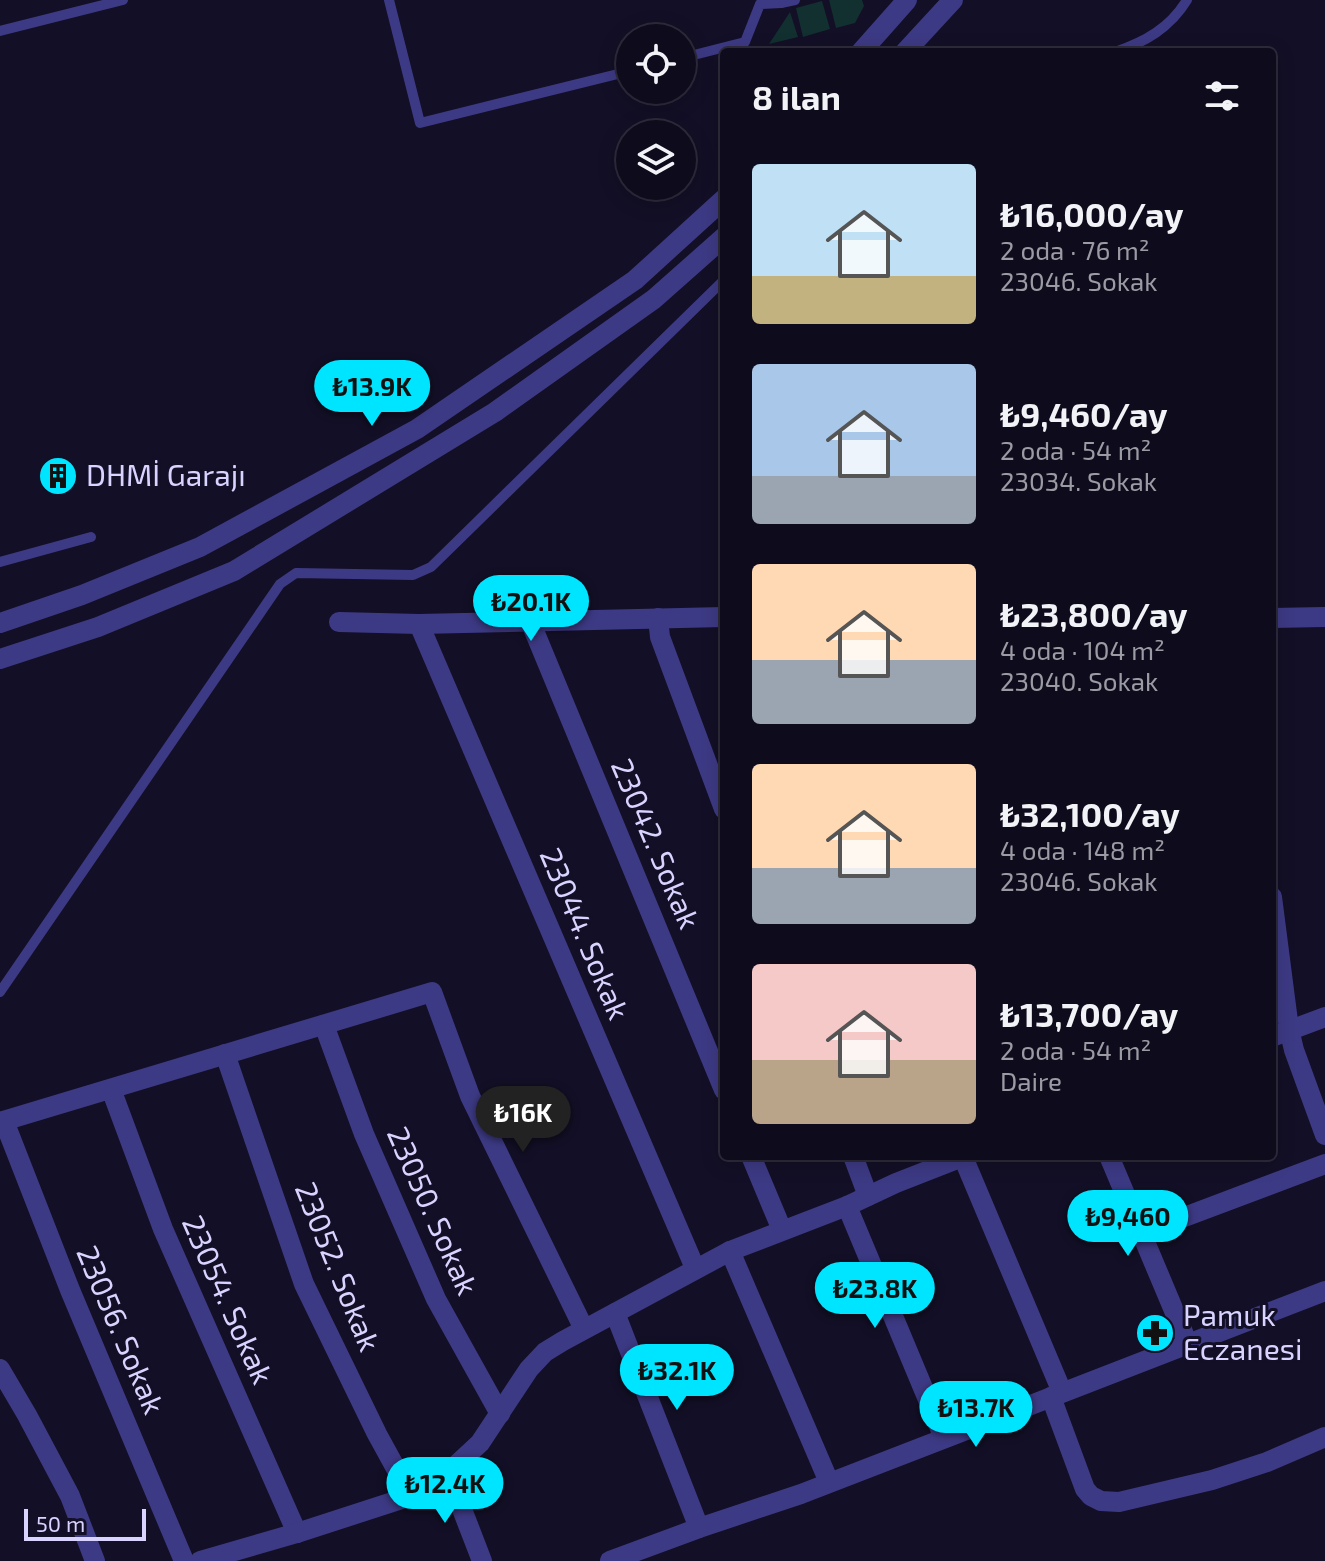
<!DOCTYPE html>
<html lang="tr">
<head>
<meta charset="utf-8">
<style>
	:root { --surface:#0e0b1c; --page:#1c1929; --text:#f1f3f6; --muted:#9b9ba3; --line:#2e2b3b; --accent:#00e5ff }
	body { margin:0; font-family:"Exo 2",sans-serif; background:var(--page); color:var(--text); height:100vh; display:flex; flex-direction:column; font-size:30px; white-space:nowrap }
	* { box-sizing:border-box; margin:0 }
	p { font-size:26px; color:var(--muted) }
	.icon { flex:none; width:44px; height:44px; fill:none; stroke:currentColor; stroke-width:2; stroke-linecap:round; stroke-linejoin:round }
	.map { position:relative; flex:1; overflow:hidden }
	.sheet { position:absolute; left:720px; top:48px; width:556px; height:1112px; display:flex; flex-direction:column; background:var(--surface); border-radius:8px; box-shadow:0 4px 20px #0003,0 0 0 2px var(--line) }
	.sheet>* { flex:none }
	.buttons { position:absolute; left:616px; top:24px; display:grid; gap:16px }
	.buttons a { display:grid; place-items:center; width:80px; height:80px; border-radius:50%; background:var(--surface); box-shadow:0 4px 20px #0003,0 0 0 2px var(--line); font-size:40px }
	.scale { position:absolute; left:24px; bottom:20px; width:122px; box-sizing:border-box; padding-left:8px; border:4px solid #d9d4ff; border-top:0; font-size:22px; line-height:28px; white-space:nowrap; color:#d9d4ff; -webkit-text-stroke:6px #130f26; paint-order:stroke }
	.price { position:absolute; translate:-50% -68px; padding:0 18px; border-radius:28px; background:var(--accent); color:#111; font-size:26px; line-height:52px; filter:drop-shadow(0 2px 4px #0008) }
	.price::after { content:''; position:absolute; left:50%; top:48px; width:24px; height:18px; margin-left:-12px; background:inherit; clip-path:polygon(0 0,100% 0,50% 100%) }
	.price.active { background:#222; color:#fff }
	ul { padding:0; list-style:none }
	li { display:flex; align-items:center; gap:24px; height:200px; padding:0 32px }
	li span { display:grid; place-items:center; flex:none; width:224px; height:160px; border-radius:8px; color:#555 }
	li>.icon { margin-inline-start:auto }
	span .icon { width:96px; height:96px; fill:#fffc; stroke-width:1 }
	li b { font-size:34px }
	h2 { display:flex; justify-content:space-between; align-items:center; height:96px; padding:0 32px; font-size:34px }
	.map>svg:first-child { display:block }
	.grass { fill:#12302f }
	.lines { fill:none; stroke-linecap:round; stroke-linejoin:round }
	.service { stroke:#3d3a85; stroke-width:10 }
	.minor { stroke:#3d3a85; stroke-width:20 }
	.labels { text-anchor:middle; stroke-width:6; stroke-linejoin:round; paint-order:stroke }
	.poi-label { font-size:30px; fill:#d9d4ff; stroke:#130f26; text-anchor:start }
	.street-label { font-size:30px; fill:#d9d4ff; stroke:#130f26 }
</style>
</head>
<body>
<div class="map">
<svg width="1325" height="1561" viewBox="0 0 1325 1561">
	<rect width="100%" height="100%" fill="#130f26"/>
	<g class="grass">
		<path d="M829 0H862L864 6 855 23 836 28Z"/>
		<path d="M822 1 830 29 803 37 796 8Z"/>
		<path d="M790 12 798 37 769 44Z"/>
	</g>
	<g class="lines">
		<g class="service">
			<path d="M389 0 420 123 630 71"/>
			<path d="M780 0 781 3 795 0"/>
			<path d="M0 31 123 0"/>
			<path d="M1115 52C1145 42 1170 28 1187 0"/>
			<path d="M682 58 745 42 760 4 781 3"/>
			<path d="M0 562 91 537"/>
			<path d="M0 992 280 584 296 573 413 575 431 567 724 280"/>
		</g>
		<g class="minor">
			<path d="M861 52 907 0"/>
			<path d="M905 52 953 0"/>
			<path d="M658 618 660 637 724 809"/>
			<path d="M1272 618 1325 617"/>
			<path d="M530 621 724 1090"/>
			<path d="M339 622 419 624 724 617"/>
			<path d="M0 623 82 595 200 547 417 429 635 280 724 199"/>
			<path d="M419 624 695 1268"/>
			<path d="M0 659 98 627 234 571 495 412 654 299 724 237"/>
			<path d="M1272 897 1289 1029 1294 1050 1325 1135"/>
			<path d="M324 1025 364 1134 436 1299 500 1414"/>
			<path d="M1272 1037 1325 1017"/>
			<path d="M225 1054 304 1284 377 1434 411 1496"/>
			<path d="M111 1089 163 1229 297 1533"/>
			<path d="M4 1121 70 1290 184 1561"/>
			<path d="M0 1122 432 992 470 1096 584 1329"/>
			<path d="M751 1156 782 1230"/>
			<path d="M853 1156 868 1196"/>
			<path d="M1109 1156 1188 1344"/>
			<path d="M963 1157 1062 1392"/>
			<path d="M847 1206 944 1438"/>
			<path d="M1142 1233 1325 1164"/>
			<path d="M730 1251 829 1482"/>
			<path d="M615 1313 699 1528"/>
			<path d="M0 1369 27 1415 70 1496 95 1561"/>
			<path d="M1051 1397 1085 1489 1091 1496 1101 1501 1119 1502 1212 1480 1267 1462 1325 1437"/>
			<path d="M448 1473 482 1561"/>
			<path d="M200 1561 297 1533 411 1496 439 1481 480 1443 529 1369 545 1352 563 1341 730 1251 847 1206 896 1183 965 1156"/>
			<path d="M610 1561 699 1528 801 1494 1325 1291"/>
		</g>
	</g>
	<defs>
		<g id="building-disc" transform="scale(2)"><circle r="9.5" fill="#00e5ff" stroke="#130f26"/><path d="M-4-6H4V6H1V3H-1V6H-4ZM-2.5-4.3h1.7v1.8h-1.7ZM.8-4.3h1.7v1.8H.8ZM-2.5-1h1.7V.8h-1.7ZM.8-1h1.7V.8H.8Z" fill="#111"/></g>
		<g id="pharmacy-disc" transform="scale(2)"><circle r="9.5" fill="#00e5ff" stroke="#130f26"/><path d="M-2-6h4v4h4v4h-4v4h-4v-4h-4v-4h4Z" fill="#111"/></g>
	</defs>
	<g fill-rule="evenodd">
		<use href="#building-disc" x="58" y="476"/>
		<use href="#pharmacy-disc" x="1155" y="1333"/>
	</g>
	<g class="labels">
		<g class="poi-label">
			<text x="86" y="486">DHMİ Garajı</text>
			<text x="1183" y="1326">Pamuk<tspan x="1183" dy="34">Eczanesi</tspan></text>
		</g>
		<g class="street-label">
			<text transform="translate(655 844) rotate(67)" y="10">23042. Sokak</text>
			<text transform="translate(584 934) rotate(67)" y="10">23044. Sokak</text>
			<text transform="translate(432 1211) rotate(66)" y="10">23050. Sokak</text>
			<text transform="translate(337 1267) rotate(68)" y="10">23052. Sokak</text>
			<text transform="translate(227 1300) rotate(66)" y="10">23054. Sokak</text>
			<text transform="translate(120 1330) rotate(67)" y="10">23056. Sokak</text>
		</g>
	</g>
</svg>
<div class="buttons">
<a><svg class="icon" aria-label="locate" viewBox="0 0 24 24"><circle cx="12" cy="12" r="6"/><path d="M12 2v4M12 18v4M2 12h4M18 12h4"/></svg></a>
<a><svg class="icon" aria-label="layers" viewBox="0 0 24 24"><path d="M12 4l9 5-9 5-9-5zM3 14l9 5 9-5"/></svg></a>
</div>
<div class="scale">50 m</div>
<b class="price" style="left:372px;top:428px">₺13.9K</b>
<b class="price" style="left:531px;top:643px">₺20.1K</b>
<b class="price active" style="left:523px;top:1154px">₺16K</b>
<b class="price" style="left:1128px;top:1258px">₺9,460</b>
<b class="price" style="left:875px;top:1330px">₺23.8K</b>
<b class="price" style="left:677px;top:1412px">₺32.1K</b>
<b class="price" style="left:976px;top:1449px">₺13.7K</b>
<b class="price" style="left:445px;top:1525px">₺12.4K</b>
<section class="sheet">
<h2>8 ilan<svg class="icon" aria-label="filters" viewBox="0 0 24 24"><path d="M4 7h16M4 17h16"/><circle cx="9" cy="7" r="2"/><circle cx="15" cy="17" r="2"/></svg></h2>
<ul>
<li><span style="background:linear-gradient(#bfe0f5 70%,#c2b280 0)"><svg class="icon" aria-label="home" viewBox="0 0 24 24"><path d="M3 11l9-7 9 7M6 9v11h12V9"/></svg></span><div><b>₺16,000/ay</b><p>2 oda · 76 m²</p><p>23046. Sokak</p></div></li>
<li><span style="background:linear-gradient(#a9c7e8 70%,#9aa5b1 0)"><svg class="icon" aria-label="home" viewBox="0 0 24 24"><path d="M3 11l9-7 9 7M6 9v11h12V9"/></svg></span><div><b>₺9,460/ay</b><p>2 oda · 54 m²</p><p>23034. Sokak</p></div></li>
<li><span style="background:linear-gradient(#ffd9b3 60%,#9aa5b1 0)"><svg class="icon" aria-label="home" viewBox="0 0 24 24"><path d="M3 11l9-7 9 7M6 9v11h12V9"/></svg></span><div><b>₺23,800/ay</b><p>4 oda · 104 m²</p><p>23040. Sokak</p></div></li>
<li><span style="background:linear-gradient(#ffd9b3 65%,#9aa5b1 0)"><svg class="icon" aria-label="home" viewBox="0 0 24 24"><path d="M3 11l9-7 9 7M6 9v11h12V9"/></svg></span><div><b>₺32,100/ay</b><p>4 oda · 148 m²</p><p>23046. Sokak</p></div></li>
<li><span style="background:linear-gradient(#f6c9c9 60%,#b9a48a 0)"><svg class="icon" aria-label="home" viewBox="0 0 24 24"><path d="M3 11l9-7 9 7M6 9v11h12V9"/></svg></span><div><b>₺13,700/ay</b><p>2 oda · 54 m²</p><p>Daire</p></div></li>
</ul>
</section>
</div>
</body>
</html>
